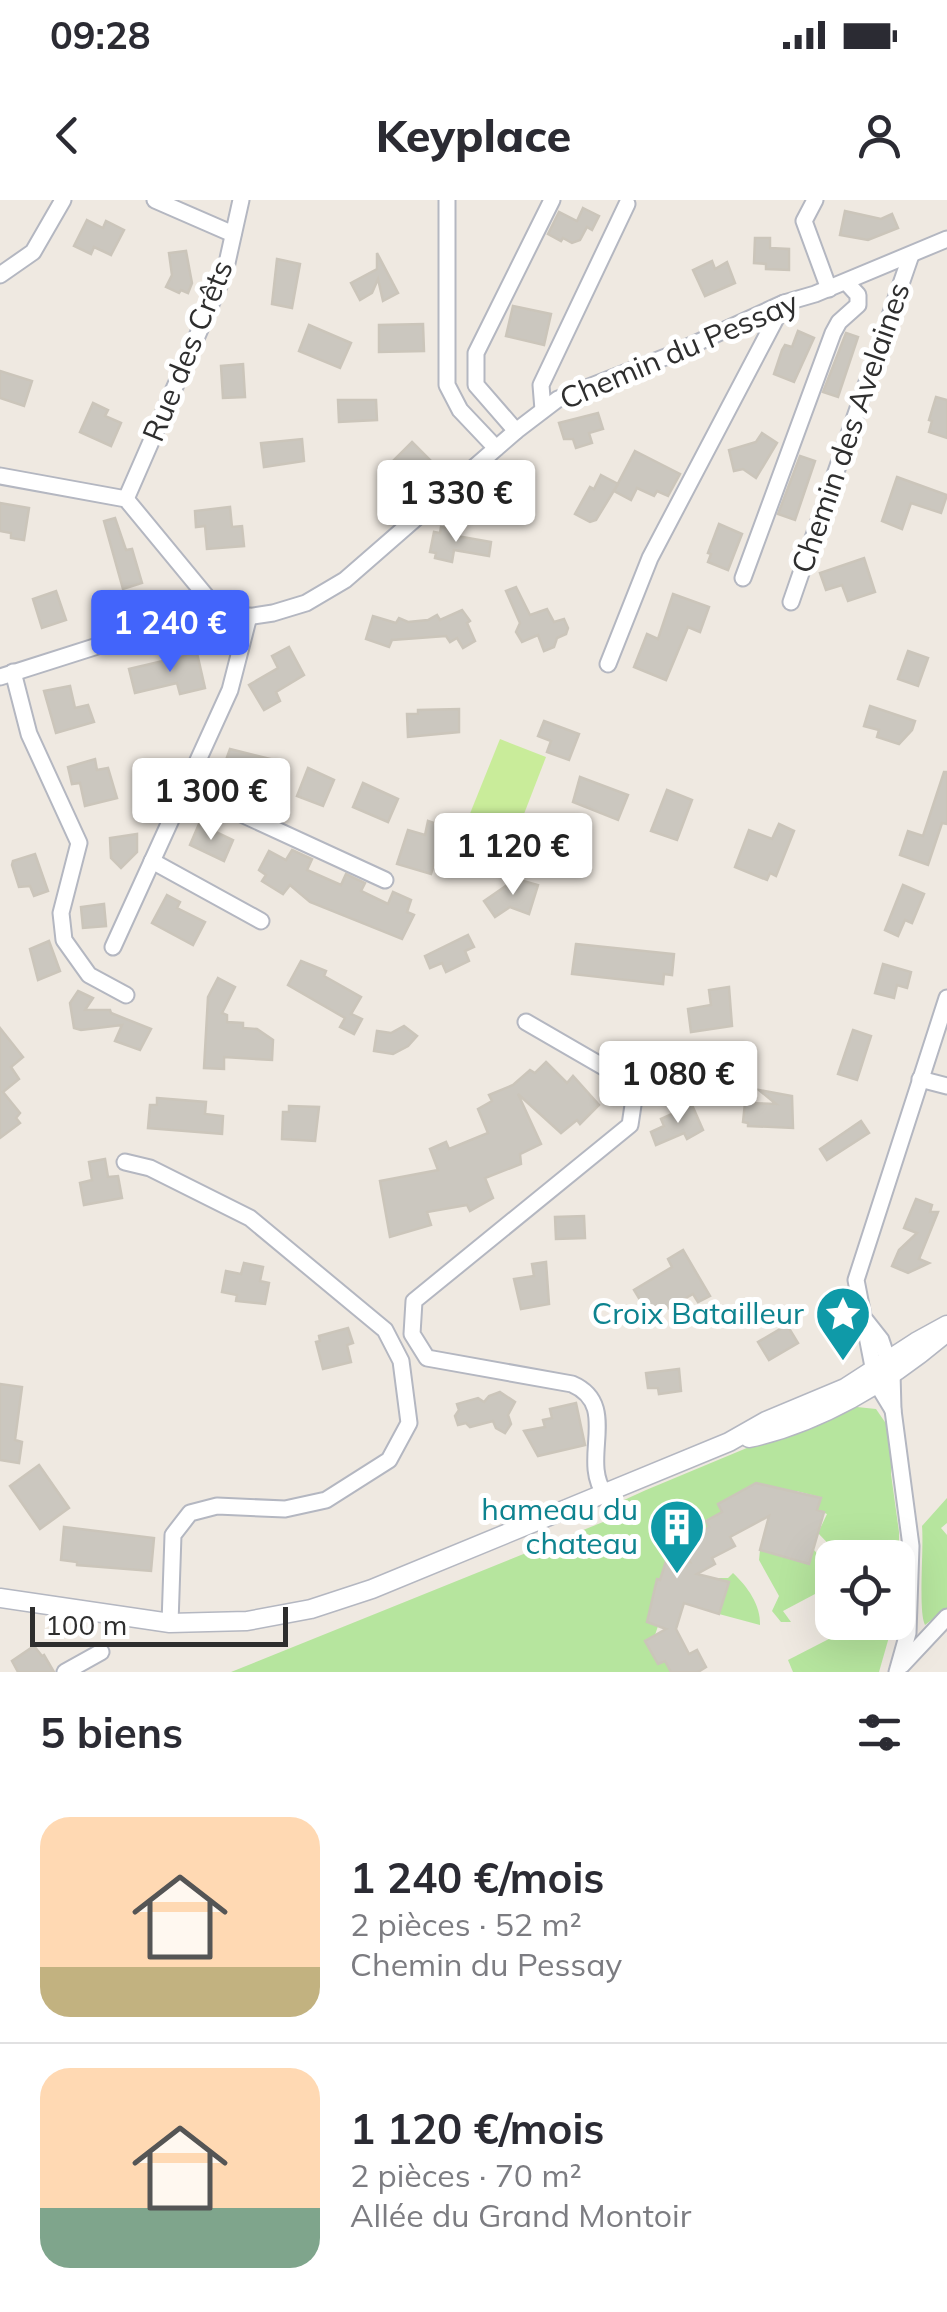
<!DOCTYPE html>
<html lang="fr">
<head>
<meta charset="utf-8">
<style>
	:root { --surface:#fff; --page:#f7f7f7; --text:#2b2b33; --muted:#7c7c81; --line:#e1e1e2; --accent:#4264fb }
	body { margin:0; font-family:Mulish,sans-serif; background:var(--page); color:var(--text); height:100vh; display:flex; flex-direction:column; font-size:38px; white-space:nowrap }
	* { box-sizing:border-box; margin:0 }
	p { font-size:32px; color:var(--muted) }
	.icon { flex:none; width:55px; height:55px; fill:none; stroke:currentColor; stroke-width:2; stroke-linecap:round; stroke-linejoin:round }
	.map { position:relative; height:1472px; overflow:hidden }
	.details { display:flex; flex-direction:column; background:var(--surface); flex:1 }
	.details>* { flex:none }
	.controls { position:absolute; left:815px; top:1340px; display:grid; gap:20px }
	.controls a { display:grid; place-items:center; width:100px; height:100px; border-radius:20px; background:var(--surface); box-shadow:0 10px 40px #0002; font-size:50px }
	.scale { position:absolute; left:30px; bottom:25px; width:258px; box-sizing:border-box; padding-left:10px; border:5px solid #2e2e2e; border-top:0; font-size:28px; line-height:35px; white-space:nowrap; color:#2e2e2e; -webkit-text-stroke:8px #fff; paint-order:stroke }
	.price { position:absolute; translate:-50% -85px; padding:0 22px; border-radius:10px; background:#fff; color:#222; font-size:32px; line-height:65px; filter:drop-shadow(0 2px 5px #0008) }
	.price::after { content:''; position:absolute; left:50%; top:60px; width:30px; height:22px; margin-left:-15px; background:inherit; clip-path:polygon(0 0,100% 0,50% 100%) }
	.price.on { background:var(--accent); color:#fff }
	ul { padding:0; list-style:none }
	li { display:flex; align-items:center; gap:30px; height:250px; padding:0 40px }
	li+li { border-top:2px solid var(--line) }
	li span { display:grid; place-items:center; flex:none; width:280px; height:200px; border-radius:30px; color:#555 }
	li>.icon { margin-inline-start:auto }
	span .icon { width:120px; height:120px; fill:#fffc; stroke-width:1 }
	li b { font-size:42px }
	h2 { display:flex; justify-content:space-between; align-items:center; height:120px; padding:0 40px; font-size:42px }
	.status { display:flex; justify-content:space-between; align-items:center; height:70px; padding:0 50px; background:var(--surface); direction:ltr }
	.status svg { height:28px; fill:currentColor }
	header { display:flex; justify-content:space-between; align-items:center; height:130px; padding:0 40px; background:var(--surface); font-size:45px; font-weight:800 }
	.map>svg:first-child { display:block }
	.green { fill:#b6e59e }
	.pitch { fill:#c9ec9a }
	.building { fill:#cbc7bf; stroke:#cbc5ba; stroke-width:2.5 }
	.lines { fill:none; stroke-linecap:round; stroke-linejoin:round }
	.minor-casing { stroke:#b4b7c1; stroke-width:19 }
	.tertiary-casing { stroke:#b4b7c1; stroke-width:21 }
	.minor { stroke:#fff; stroke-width:15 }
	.tertiary { stroke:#fff; stroke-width:18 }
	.labels { text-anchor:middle; stroke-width:10; stroke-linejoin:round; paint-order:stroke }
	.street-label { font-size:30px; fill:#2e2e2e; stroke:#fff }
	.culture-label { font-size:30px; fill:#0d838f; stroke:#fff; text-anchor:end }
</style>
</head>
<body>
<div class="status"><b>09:28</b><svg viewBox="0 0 49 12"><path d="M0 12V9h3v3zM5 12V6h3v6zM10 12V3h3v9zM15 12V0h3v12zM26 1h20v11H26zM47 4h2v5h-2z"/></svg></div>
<header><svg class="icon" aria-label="back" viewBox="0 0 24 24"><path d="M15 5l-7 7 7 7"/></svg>Keyplace<svg class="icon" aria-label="person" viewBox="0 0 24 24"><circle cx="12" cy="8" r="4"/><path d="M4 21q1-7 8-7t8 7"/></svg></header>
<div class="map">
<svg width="947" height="1472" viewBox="0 0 947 1472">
	<rect width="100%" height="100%" fill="#efe9e1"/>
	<g class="green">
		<path d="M857 1207 876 1209 887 1225 893 1248 891 1274 899 1332V1369L898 1358 841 1357 818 1333 827 1314 817 1310 820 1297 796 1291 794 1294 738 1301 734 1295 718 1304 722 1312 706 1320 709 1327 680 1342 686 1355 679 1359 668 1356 660 1380H657L647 1422 658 1426 655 1435 646 1441 658 1463 665 1461 671 1472H231L613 1318 624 1300 646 1290 754 1245 790 1231 810 1229Z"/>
		<path d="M947 1298V1323L941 1328 947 1335V1408L925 1425C918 1412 924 1348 922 1326Z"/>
		<path d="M813 1349 832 1369V1385L783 1411 791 1422H781L772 1411 779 1396 759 1360 760 1350 808 1364Z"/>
		<path d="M733 1373C747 1386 761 1405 760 1425L719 1414 714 1378H728Z"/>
		<path d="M860 1423H893L879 1472H793L788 1460Z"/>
	</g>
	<path class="pitch" d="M500 539 546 557 512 645 465 626Z"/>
	<g class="building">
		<path d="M583 8 599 16 592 30 587 27 580 40 572 43 563 38 561 41 548 34 559 12 577 21Z"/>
		<path d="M845 11 881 19 892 14 898 28 868 40 840 35Z"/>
		<path d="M87 20 103 28 106 21 124 30 111 55 94 47 91 54 74 46Z"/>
		<path d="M755 38H770V48L789 49V70L766 69V64L754 63Z"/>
		<path d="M186 51 192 83 188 93 181 90 179 93 166 87 172 75 169 53Z"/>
		<path d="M377 53 398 93 383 101 378 79 372 93 360 100 351 83 377 69Z"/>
		<path d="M277 59 300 64 292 108 272 104Z"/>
		<path d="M712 61 715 69 727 62 735 83 705 96 693 70Z"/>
		<path d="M513 106 551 114 544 145 506 136Z"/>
		<path d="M423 124 424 151 379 152V125Z"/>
		<path d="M309 125 351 143 340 168 299 151Z"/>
		<path d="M798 131 814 138 794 182 774 174 782 150 785 145 792 147Z"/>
		<path d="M846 133 858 137 838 197 823 192Z"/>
		<path d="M243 164 245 197 223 198 221 166Z"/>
		<path d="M0 171 32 181 24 206 0 198Z"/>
		<path d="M936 197 947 200V238L929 232 932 221 929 220Z"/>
		<path d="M338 200H376L377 220 339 222Z"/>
		<path d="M93 203 108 210 105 216 121 223 111 246 80 232Z"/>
		<path d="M598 213 603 229 589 233 592 243 576 248 573 239H564L559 223Z"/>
		<path d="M762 233 777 243 756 278 743 269 734 271 729 250 756 242Z"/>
		<path d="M302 239 304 261 264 267 261 243Z"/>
		<path d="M412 242 434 264 415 284 392 262Z"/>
		<path d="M635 251 680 274 668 296 657 291 654 296 637 288 631 300 614 291Z"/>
		<path d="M800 256 815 261 795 320 778 314Z"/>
		<path d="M521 264 531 275 525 281 530 287 513 303 507 296 491 311 481 300Z"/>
		<path d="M601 275 618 284 596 320 590 322 575 314 590 287 594 289Z"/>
		<path d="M897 277 947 295 941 313 911 303 902 329 882 321Z"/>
		<path d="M0 303 29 308 24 340 11 338V333L0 331Z"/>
		<path d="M230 307 232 327 242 326 244 346 207 349 205 326 196 327 195 311Z"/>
		<path d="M115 318 126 350 132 349 142 383 123 389 104 321Z"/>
		<path d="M719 324 742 334 728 370 708 362 711 354 708 353Z"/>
		<path d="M441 327 458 330 457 336 491 342 489 356 454 350 452 362 435 358 436 353 430 352 434 332 440 333Z"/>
		<path d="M864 358 875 392 848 401 842 385 826 390 820 373Z"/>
		<path d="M516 387 530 415 547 409 554 422 564 419 568 428 566 434 557 438 554 447 544 451 538 435 522 442 516 432 520 423 506 391Z"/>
		<path d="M56 391 66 420 42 428 33 399Z"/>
		<path d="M673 394 709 407 700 432 688 427 666 480 634 467 647 434 658 439Z"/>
		<path d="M462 410 470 421 467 423 475 441 463 448 457 438 450 442 446 436 392 440 389 447 366 439 373 416 396 423 399 418 408 422 428 420 437 415 440 420Z"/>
		<path d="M289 447 304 475 276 492 280 501 264 510 249 485 278 468 272 456Z"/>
		<path d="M908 451 928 458 918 486 898 479Z"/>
		<path d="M197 453 205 488 180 494 177 483 135 493 129 469Z"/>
		<path d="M70 486 75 508 88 505 94 522 56 533 44 491Z"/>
		<path d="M870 506 915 521 912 530 899 544 877 537 879 530 864 526Z"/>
		<path d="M459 509V532L408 537 407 514H418V510Z"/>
		<path d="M544 521 579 534 569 560 547 552 551 541 538 536Z"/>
		<path d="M230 549 270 559 265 578 239 569 237 576 222 571Z"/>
		<path d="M95 559 97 570 108 568 117 598 85 606 80 583 72 584 68 567Z"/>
		<path d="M308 568 334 580 323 606 297 596Z"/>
		<path d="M944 572H947V624L942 623 928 665 900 655 908 631 923 636Z"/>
		<path d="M580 577 628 595 618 620 573 602Z"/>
		<path d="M363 583 398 599 388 622 353 607Z"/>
		<path d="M667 590 692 600 677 640 651 631Z"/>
		<path d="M428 621 446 627 431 674 397 664 408 630 425 635Z"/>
		<path d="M199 624 233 640 224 661 190 645Z"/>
		<path d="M779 624 794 631 776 676 770 673 767 680 735 667 749 630 772 639Z"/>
		<path d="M137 634V652L121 668 111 658 110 638Z"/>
		<path d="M292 650 312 659 307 670 341 685 346 674 365 683 361 691 388 704 393 692 411 700 407 712 414 715 402 739 310 702 290 685 283 694 262 681 266 675 259 670 269 651 286 660Z"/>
		<path d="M35 654 48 691 34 696 30 686 19 687 12 665 13 661Z"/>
		<path d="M516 679 538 685 529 714 510 707 495 717 484 701Z"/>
		<path d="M903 685 924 694 912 723 905 720 898 736 885 730Z"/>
		<path d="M167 695 180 702 177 708 205 722 193 745 152 723Z"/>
		<path d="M104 704 106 726 83 728 81 707Z"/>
		<path d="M468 735 474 747 465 751 469 761 446 772 442 763 430 768 425 756Z"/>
		<path d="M49 741 60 771 38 780 30 749Z"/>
		<path d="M576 744 674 754 672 775 664 774 663 784 572 774Z"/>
		<path d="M301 761 326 771 324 776 361 797 351 814 362 819 354 834 340 827 345 818 288 785Z"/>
		<path d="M883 764 911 772 907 788 897 785 894 798 875 793Z"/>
		<path d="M218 778 235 787 222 813 227 815V822L243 823V828L257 829 273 840 272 860 224 857V869L204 868 208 797Z"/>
		<path d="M729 787 732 826 691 832 688 809 711 805 709 790Z"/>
		<path d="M78 791 93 798 85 810H110L111 813 151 829 140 850 115 841 122 825 81 830 74 828 70 803Z"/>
		<path d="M404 826 417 836 408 846 393 854 374 851 377 831 391 833Z"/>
		<path d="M0 828 23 857 11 867 19 879 3 892 20 913 16 918 20 923 0 938Z"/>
		<path d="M853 830 871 836 857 880 838 874Z"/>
		<path d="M546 862 567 883 573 876 599 905 580 924 577 920 561 933 518 894 541 944 520 954 521 964 485 978 493 998 470 1011 467 1005 427 1012 431 1025 390 1037 380 981 438 970 430 949 446 942 449 949 488 933 478 909 492 901 489 895 513 885 530 870 535 873Z"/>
		<path d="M759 890 792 896 793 928 748 926V923L743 922 745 903 776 904Z"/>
		<path d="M157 898 206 902 205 914 223 916 222 934 148 928 150 905H157Z"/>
		<path d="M692 905 703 930 687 939 684 933 656 945 651 932 664 926 661 919Z"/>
		<path d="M289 906 319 907 315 941 282 939 283 912H289Z"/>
		<path d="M861 921 869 933 827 960 820 949Z"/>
		<path d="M105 959 108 977 118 976 122 998 84 1005 80 983 92 980 89 962Z"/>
		<path d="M916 999 932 1005 930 1012H938L919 1059 929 1063 908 1073 892 1066 899 1050 917 1033 904 1028Z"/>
		<path d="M584 1016 585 1038 556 1039 555 1017Z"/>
		<path d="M683 1050 710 1096 698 1102 693 1094 651 1118 634 1090 672 1067 668 1059Z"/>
		<path d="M546 1062 549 1104 521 1109 514 1079 534 1076 532 1064Z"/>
		<path d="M244 1063 263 1067 260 1081 269 1083 265 1104 236 1101 237 1095 222 1092 226 1071 241 1074Z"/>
		<path d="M787 1125 798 1143 769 1160 758 1142Z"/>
		<path d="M348 1128 353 1143 347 1145 351 1162 323 1169 316 1142 320 1141 319 1136Z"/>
		<path d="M679 1169 681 1191 659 1194 658 1188H648L646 1173Z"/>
		<path d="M0 1184 22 1187 15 1240 22 1242 19 1263 0 1260Z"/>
		<path d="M500 1192 515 1202 508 1215 511 1224 505 1233 496 1228 493 1221 470 1227 466 1223 458 1225 455 1216 459 1210 457 1204 478 1198 484 1202 489 1196Z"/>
		<path d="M576 1203 585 1245 538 1256 524 1231 545 1227 543 1220 552 1218 550 1209Z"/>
		<path d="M39 1265 69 1308 40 1329 10 1286Z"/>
		<path d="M756 1283 821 1298 817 1310 824 1312 809 1364 760 1350 769 1316 730 1337 735 1346 712 1358 715 1364 697 1374 729 1382 719 1414 684 1403 676 1429 689 1454 697 1450 706 1467 698 1472H671L665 1461 658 1464 645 1441 666 1429 647 1422 657 1379 660 1380 668 1355 690 1362 680 1343 709 1327 706 1321 722 1312 718 1304Z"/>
		<path d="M64 1327 154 1338 151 1371 77 1365V1362L61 1360Z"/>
		<path d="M34 1446 42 1456 44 1455 54 1472H18L12 1461Z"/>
	</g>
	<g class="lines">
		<g class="minor-casing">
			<g id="minor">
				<path d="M155 0 233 34"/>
				<path d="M447 0V185L460 210 496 248"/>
				<path d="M815 0 804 21 829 89"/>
				<path d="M0 75 33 52 63 0"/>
				<path d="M543 210 541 185 627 4"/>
				<path d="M516 231 476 185V153L552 0"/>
				<path d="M0 276 126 299 225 419"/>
				<path d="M126 299 225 72 241 0"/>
				<path d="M743 378 833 133 839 122 858 105V95L846 82"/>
				<path d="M791 402 911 55"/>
				<path d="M608 464 650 358 784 103"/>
				<path d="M13 472 29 534 79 643 61 713 64 740 89 775 126 795"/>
				<path d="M0 477 132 435 273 413 306 403 345 380 516 231 558 199 668 156 784 103 815 94 947 39"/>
				<path d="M185 588 385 680"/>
				<path d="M152 661 261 721"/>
				<path d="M113 747 230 490 249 416"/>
				<path d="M526 822 621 877 635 892 630 925 414 1101 412 1134 427 1158 572 1184C621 1205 579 1260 605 1294"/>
				<path d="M920 879 947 886"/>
				<path d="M125 962 150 968 250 1018 385 1130 401 1161 409 1223 389 1260 326 1300 285 1309 217 1306 190 1313 173 1335 170 1423"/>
				<path d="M866 1121 881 1140 892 1173 893 1210 911 1346 908 1433 897 1472"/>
				<path d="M893 1210 876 1182 856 1080 947 798"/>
				<path d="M902 1465 947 1417"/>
				<path d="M65 1472 101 1452"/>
			</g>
		</g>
		<g class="tertiary-casing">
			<g id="tertiary">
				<path d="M749 1238C818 1223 888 1182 941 1137"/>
				<path d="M0 1398 170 1423 247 1421 311 1409 372 1389 729 1242 766 1221 845 1188 916 1142 947 1125"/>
			</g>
		</g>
		<use href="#minor" class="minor"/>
		<use href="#tertiary" class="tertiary"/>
	</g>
	<defs>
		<g id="sight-pin" transform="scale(2.875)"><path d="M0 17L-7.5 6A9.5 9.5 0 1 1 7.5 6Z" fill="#0f9aa8" stroke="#fff"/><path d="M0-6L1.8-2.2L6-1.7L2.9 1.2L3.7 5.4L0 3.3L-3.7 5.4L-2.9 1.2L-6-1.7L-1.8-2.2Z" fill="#fff"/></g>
		<g id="building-pin" transform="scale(2.875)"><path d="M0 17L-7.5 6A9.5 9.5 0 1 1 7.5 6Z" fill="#0f9aa8" stroke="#fff"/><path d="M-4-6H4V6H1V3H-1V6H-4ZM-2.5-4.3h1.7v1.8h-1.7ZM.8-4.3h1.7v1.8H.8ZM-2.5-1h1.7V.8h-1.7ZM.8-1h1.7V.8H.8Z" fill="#fff"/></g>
	</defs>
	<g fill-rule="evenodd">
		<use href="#sight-pin" x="843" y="1114"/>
		<use href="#building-pin" x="677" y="1327"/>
	</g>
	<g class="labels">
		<g class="street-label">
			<text transform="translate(188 151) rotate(-68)" y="10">Rue des Crêts</text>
			<text transform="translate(679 151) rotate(-23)" y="10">Chemin du Pessay</text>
			<text transform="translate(851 228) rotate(-71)" y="10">Chemin des Avelaines</text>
		</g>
		<g class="culture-label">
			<text x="804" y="1124">Croix Batailleur</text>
			<text x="638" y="1320">hameau du<tspan x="638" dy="34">chateau</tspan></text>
		</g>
	</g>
</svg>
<div class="controls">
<a><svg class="icon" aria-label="locate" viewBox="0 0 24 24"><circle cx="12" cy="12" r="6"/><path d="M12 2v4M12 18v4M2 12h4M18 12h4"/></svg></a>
</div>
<div class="scale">100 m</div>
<b class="price" style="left:456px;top:345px">1 330 €</b>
<b class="price on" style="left:170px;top:475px">1 240 €</b>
<b class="price" style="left:211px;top:643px">1 300 €</b>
<b class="price" style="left:513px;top:698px">1 120 €</b>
<b class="price" style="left:678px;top:926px">1 080 €</b>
</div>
<section class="details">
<h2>5 biens<svg class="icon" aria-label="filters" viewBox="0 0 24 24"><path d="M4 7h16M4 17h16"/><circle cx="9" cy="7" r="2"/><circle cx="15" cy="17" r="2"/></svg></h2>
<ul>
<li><span style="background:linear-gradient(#ffd9b3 75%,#c2b280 0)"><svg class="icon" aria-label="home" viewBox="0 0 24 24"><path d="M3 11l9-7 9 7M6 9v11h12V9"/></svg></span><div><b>1 240 €/mois</b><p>2 pièces · 52 m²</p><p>Chemin du Pessay</p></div></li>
<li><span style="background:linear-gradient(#ffd9b3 70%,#7fa58c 0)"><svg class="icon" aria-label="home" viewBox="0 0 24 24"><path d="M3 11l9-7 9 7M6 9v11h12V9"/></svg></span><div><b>1 120 €/mois</b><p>2 pièces · 70 m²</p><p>Allée du Grand Montoir</p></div></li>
</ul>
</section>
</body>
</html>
